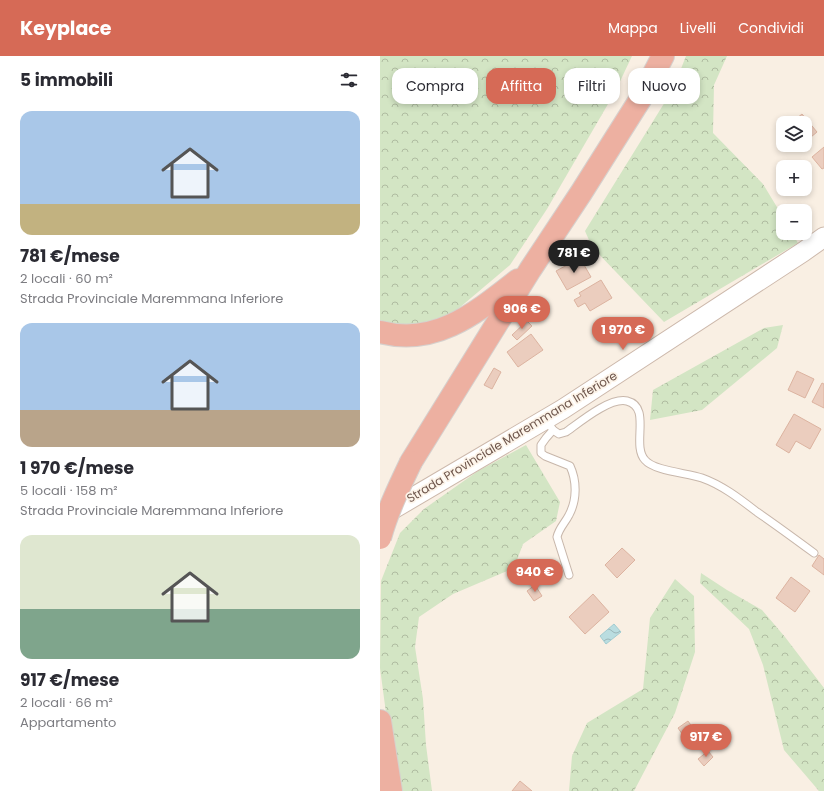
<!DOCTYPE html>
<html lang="it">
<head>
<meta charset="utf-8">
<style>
	:root { --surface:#fff; --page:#f2f2f3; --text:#2b2b33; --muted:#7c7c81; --accent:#d66a56 }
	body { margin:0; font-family:Poppins,sans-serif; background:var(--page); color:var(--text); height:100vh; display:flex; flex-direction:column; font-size:15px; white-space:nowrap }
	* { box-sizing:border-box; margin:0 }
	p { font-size:13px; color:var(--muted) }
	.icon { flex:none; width:22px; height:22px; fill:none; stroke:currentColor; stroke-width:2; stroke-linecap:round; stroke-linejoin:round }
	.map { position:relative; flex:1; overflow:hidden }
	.side { display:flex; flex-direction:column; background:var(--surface); width:380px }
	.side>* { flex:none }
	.top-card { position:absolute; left:12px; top:12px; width:372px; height:36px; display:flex; gap:8px }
	.fabs { position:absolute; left:396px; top:60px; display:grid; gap:8px }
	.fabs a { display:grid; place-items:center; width:36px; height:36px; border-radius:8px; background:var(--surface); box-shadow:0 2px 6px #0003; font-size:20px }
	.price { position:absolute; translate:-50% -34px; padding:0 9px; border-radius:14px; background:var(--accent); color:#fff; font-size:13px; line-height:26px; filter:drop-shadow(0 1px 2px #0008) }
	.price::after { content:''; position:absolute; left:50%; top:24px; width:12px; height:9px; margin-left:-6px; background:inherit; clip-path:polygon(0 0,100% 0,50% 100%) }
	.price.active { background:#222; color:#fff }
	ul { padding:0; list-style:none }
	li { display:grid; align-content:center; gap:8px; height:212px; padding:0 20px }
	li span { display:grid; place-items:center; height:124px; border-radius:12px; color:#555 }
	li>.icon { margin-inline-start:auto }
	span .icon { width:72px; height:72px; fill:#fffc; stroke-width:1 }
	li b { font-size:17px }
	h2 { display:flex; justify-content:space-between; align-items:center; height:48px; padding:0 20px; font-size:17px }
	.pill { padding:0 14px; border-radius:12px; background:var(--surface); box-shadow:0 2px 6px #0003; font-size:14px; line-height:36px }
	.pill.active { background:var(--accent); color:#fff }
	header { display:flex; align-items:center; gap:24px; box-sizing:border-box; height:56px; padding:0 20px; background:var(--accent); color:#fff }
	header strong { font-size:19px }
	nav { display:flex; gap:22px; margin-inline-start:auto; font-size:14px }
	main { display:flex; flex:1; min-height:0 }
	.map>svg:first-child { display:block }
	.forest { fill:url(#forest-crowns) }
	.water { fill:url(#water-waves); stroke:#a2ccd1 }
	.building { fill:#ebcdbe; stroke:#dcb3a0 }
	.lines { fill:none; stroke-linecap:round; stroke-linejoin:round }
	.lane-casing { stroke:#c8b7ab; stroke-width:9 }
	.secondary-casing { stroke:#cdb9ac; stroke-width:21 }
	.highway-casing { stroke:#d6d0cd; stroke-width:24 }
	.lane { stroke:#fff; stroke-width:7 }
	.secondary { stroke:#fff; stroke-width:19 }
	.highway { stroke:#edb0a1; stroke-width:22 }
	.highway-bridge-casing { stroke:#d6d0cd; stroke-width:24; stroke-linecap:butt }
	.highway-bridge { stroke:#edb0a1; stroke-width:22 }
	.labels { text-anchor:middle; stroke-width:3.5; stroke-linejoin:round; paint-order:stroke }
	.street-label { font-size:12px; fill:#6e564c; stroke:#fdf4e9 }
</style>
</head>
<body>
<header>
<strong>Keyplace</strong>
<nav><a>Mappa</a><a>Livelli</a><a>Condividi</a></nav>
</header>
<main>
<section class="side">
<h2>5 immobili<svg class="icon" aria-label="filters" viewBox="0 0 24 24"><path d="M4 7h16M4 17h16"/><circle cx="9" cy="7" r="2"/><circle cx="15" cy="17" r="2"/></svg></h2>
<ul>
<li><span style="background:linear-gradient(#a9c7e8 75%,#c2b280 0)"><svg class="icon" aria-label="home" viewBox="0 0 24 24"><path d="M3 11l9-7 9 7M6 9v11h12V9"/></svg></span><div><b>781 €/mese</b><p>2 locali · 60 m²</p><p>Strada Provinciale Maremmana Inferiore</p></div></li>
<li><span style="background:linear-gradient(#a9c7e8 70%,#b9a48a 0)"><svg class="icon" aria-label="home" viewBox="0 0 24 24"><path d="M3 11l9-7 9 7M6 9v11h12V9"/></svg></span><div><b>1 970 €/mese</b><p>5 locali · 158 m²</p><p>Strada Provinciale Maremmana Inferiore</p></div></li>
<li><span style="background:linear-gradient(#dfe7d0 60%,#7fa58c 0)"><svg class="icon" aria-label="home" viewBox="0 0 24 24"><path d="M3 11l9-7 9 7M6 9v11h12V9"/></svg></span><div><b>917 €/mese</b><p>2 locali · 66 m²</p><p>Appartamento</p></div></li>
</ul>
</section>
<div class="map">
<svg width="444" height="735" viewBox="0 0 444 735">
	<defs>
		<pattern id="forest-crowns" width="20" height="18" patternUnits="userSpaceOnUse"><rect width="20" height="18" fill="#d3e5c4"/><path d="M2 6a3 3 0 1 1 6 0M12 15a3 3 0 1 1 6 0" fill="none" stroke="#afbca1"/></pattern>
		<pattern id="water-waves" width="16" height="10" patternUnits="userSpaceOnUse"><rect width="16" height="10" fill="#badde0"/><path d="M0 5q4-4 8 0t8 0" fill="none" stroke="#9bb6b8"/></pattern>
	</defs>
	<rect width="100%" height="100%" fill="#f9efe3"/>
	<g class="forest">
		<path d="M0 0H252L235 36 167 153 130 209 72 258 36 269 15 271 0 264Z"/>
		<path d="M306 0H347L334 29 333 77 383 128 403 161V177H412L418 187 284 266 212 191 205 175 293 33Z"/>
		<path d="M403 269 397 292 322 354 270 364 273 334 384 272Z"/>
		<path d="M146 389 180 446 176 465 143 488 134 512 73 538 39 561 35 591 43 643 46 689 52 735H18L14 717 0 612 1 525 20 477 44 453 98 415Z"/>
		<path d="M321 517 347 534 382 554 405 581 444 632V735H439L404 694 383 609 369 573 320 527Z"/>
		<path d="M295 523 314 540 315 596 295 657 254 735H189L192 700 207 667 263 633 270 562Z"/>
	</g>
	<path class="water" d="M234 568 241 576 226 588 220 580Z"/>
	<g class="building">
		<path d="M422 58 437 76 425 86V67H411Z"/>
		<path d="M444 91V112L442 113 432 101Z"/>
		<path d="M200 202 211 221 187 234 176 215Z"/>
		<path d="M221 224 232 242 210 255 205 247 198 251 194 244 201 240 199 237Z"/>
		<path d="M147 265 152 270 137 284 132 279Z"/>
		<path d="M151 278 163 294 138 311 127 296Z"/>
		<path d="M114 312 121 316 112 333 104 329Z"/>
		<path d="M417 315 434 323 425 342 408 334Z"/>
		<path d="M442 327 444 328V352L432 346Z"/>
		<path d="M414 358 441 373 430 393 416 385 409 397 396 389Z"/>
		<path d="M242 492 255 504 237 522 225 509Z"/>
		<path d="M439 499 444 503V519L432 510Z"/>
		<path d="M411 521 430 535 415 556 396 542Z"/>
		<path d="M155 529 162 540 154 545 147 535Z"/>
		<path d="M213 538 229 556 205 578 189 561Z"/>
		<path d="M308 665 315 675 305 682 298 672Z"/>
		<path d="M328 695 333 701 324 710 318 703Z"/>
		<path d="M140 725 152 735H132Z"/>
	</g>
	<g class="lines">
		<g class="lane-casing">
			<g id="lane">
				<path d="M171 371 173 374 166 382 161 389V397L165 400 190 410C197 425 197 444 189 459 185 467 179 472 177 481L189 519"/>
				<path d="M173 374 179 378 186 376C200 366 230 341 247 345 272 351 251 389 265 404 274 415 308 417 322 422 342 429 360 443 377 456 396 469 415 483 434 497"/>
			</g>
		</g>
		<g class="secondary-casing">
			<path id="secondary" d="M3 459 183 353 423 196 444 181"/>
		</g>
		<g class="highway-casing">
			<g id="highway">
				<path d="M0 276C56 291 97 256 138 224"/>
				<path d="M31 406 150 214 201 137 261 42 283 0"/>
				<path d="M0 665 11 735"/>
			</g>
		</g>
		<use href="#lane" class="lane"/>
		<use href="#secondary" class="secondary"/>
		<use href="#highway" class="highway"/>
		<g class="highway-bridge-casing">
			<path id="highway-bridge" d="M0 482C7 456 19 431 31 406"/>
		</g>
		<use href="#highway-bridge" class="highway-bridge"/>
	</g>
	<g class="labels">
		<g class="street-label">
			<text transform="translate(132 381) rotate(-31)" y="4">Strada Provinciale Maremmana Inferiore</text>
		</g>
	</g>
</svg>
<div class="fabs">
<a><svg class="icon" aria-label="layers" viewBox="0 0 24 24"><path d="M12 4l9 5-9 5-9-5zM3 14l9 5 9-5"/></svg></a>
<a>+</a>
<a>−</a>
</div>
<b class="price active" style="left:194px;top:218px">781 €</b>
<b class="price" style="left:142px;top:274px">906 €</b>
<b class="price" style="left:243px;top:295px">1 970 €</b>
<b class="price" style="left:155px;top:537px">940 €</b>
<b class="price" style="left:326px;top:702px">917 €</b>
<div class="top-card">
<a class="pill">Compra</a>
<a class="pill active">Affitta</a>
<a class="pill">Filtri</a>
<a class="pill">Nuovo</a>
</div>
</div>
</main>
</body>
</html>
